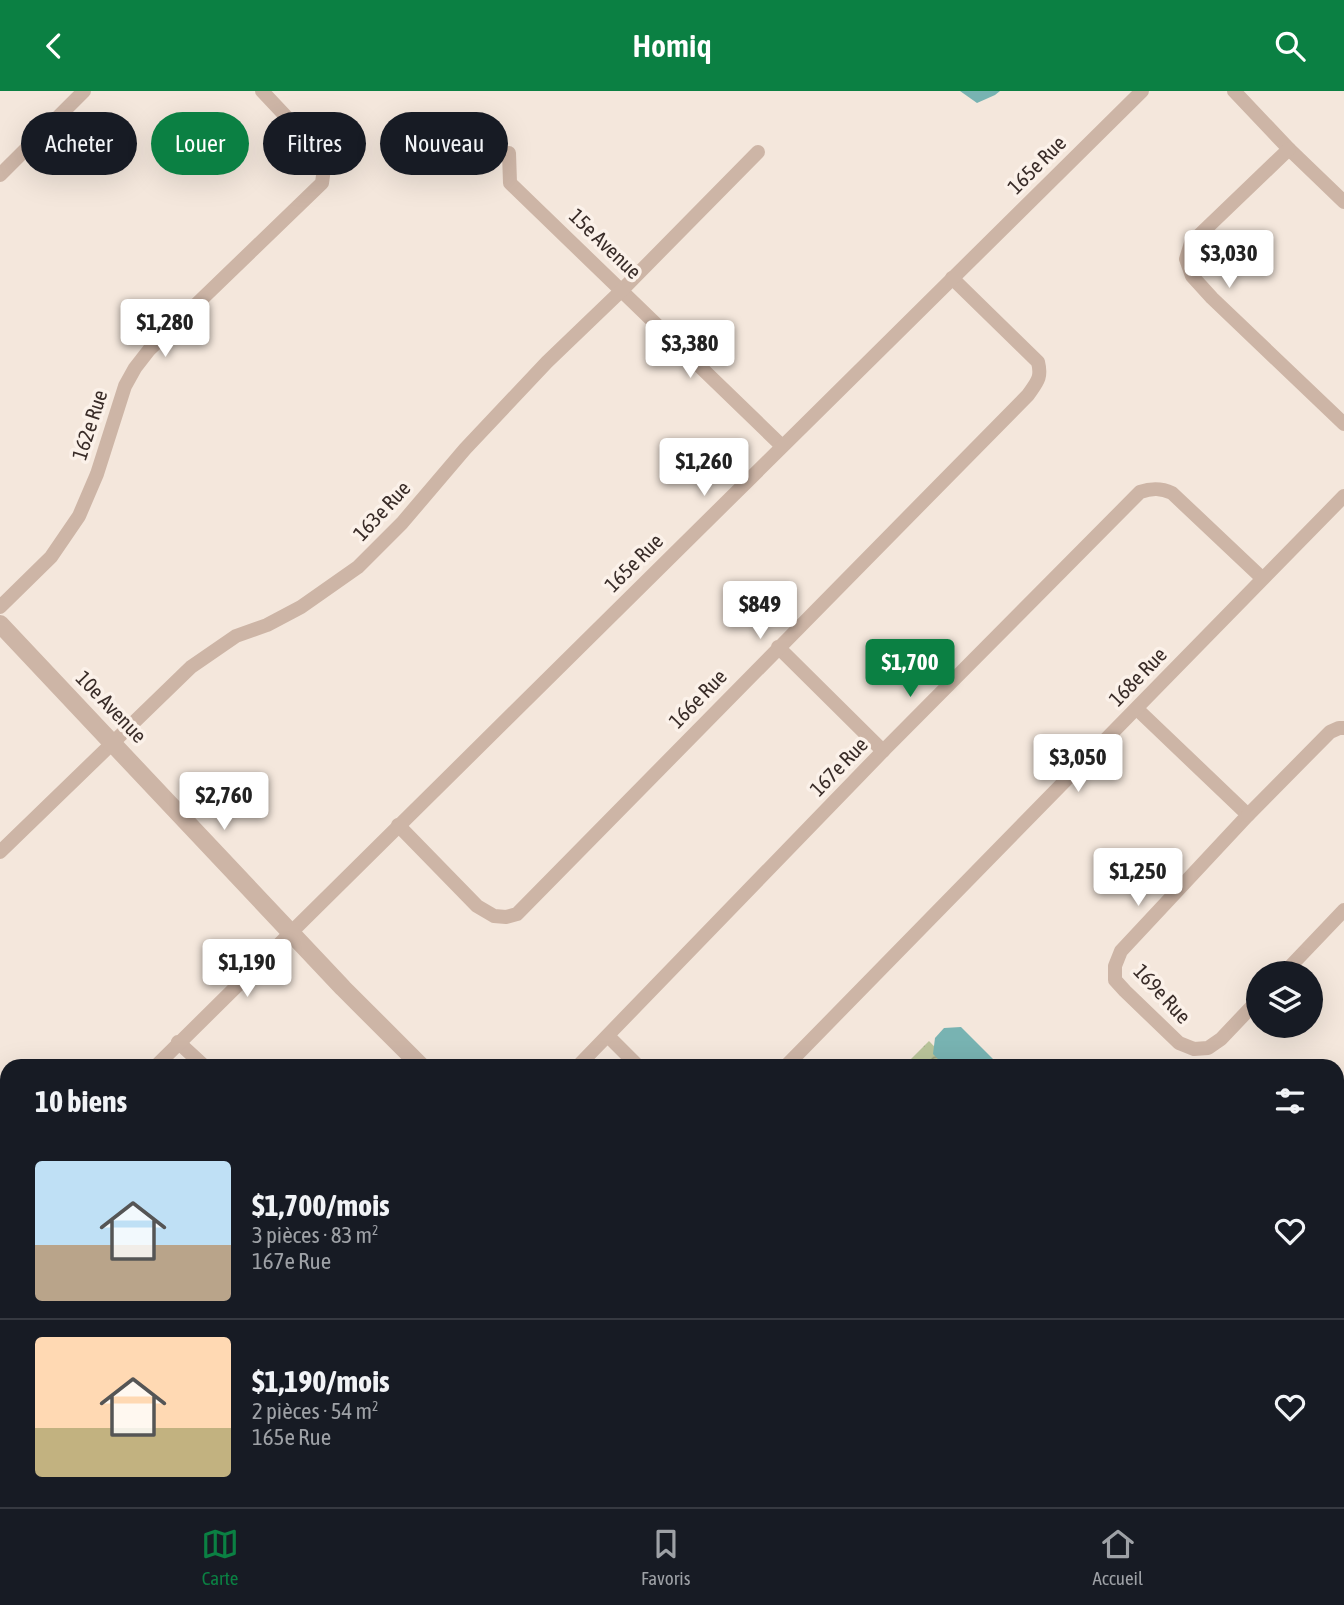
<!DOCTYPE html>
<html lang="fr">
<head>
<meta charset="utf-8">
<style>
	:root { --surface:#171b24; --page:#20242c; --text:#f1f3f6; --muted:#9ea1a6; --line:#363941; --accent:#0b8043 }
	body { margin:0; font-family:"Asap Condensed",sans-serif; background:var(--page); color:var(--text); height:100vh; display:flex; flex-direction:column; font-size:26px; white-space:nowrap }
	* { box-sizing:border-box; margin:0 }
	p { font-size:23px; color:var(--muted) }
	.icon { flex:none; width:38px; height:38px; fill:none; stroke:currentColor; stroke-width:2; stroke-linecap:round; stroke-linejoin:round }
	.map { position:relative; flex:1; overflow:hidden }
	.drawer { position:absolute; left:0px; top:968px; width:1344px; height:450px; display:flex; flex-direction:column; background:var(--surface); border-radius:21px 21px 0 0; box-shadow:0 7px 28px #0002 }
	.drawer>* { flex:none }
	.hud { position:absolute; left:21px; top:21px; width:700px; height:63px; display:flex; gap:14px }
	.fabs { position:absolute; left:1246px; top:870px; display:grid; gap:14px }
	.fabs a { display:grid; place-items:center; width:77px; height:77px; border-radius:50%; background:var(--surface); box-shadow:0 7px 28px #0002; font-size:35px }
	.price { position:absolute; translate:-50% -60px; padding:0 16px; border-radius:7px; background:#fff; color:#222; font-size:23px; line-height:46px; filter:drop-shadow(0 2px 4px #0008) }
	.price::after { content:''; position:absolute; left:50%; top:42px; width:21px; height:16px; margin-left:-10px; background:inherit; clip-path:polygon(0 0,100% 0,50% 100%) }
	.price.selected { background:var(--accent); color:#fff }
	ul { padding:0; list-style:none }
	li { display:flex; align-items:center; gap:21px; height:175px; padding:0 35px }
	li+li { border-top:2px solid var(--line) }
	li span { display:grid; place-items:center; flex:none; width:196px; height:140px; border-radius:7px; color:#555 }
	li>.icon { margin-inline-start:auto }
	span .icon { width:84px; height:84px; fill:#fffc; stroke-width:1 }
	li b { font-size:30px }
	h2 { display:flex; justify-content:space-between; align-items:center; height:84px; padding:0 35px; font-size:30px }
	.tag { padding:0 24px; border-radius:32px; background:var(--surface); box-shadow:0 7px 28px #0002; font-size:24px; line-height:63px }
	.tag.selected { background:var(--accent); color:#fff }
	header { display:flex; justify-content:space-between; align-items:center; height:91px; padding:0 35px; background:var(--accent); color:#fff; font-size:32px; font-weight:600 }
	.tabs { display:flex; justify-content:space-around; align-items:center; height:98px; border-top:2px solid var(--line); background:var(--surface); font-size:19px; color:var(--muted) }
	.tabs a { display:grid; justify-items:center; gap:4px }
	.tabs .selected { color:var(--accent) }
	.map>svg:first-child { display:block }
	.park { fill:url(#park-crowns) }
	.water { fill:#78b3b2 }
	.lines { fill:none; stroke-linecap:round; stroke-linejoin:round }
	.minor { stroke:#cdb5a6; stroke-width:14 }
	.tertiary { stroke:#cdb5a6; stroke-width:18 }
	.labels { text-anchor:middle; stroke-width:7; stroke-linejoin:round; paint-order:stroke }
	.street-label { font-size:21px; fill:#392c28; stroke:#fbf1e9 }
</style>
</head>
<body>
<header><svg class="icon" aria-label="back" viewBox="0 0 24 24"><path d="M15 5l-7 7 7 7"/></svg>Homiq<svg class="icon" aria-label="search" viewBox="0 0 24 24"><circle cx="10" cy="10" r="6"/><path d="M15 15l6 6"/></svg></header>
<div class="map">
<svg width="1344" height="1416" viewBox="0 0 1344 1416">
	<defs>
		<pattern id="park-crowns" width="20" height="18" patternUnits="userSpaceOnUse" patternTransform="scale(1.75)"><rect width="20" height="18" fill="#b9c49a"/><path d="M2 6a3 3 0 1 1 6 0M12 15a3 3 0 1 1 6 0" fill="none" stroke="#979f7e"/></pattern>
	</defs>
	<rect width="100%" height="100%" fill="#f4e7dc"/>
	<path class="park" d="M929 950 953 975H904Z"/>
	<g class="water">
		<path d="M960 0H1000L995 4 977 12Z"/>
		<path d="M961 936 1000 975H945L933 963 935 947 944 937Z"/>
	</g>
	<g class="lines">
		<g class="minor">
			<path d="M1234 0 1289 58 1344 111"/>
			<path d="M1289 58 1191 152 1186 168 1192 185 1212 207 1344 333"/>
			<path d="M509 62 510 92 782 355"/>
			<path d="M0 84 84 0"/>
			<path d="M0 516 51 466 79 425 97 383 125 295 135 277 149 259 322 92 325 70 310 51 262 0"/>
			<path d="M778 556 883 660"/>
			<path d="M1137 618 1248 724 1121 860 1115 875V889L1125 900 1179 952 1194 958 1208 957 1221 948 1258 909"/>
			<path d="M1248 724 1330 641 1339 637H1344"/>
			<path d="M398 734 477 815 494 825 506 826 517 823 1028 304C1037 291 1042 287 1038 271L952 187"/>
			<path d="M0 761 191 576 236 545 267 534 301 516 358 476 402 432 465 358 547 271 622 199 758 61"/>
			<path d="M1284 882 1344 819"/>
			<path d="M608 945 638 975"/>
			<path d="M178 951 204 975"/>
			<path d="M156 975 1142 0"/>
			<path d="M578 975 883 660 1140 401C1152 397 1161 397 1172 402L1262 487"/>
			<path d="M786 975 1344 405"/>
			<path d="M1337 1129 1344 1123"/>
			<path d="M0 1140 7 1133"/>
			<path d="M0 1348 7 1341"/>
			<path d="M600 1410 606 1416"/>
			<path d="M138 1416 143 1410"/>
			<path d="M342 1416 348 1410"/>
			<path d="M553 1416 559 1410"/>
			<path d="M766 1416 772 1410"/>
			<path d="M949 1416 955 1410"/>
		</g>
		<g class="tertiary">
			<path d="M0 533 343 897 421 975"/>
			<path d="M846 1410 851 1416"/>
		</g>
	</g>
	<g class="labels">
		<g class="street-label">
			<text transform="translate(1037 74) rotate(-45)" y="7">165e Rue</text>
			<text transform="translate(605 153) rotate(44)" y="7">15e Avenue</text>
			<text transform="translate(90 334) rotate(-72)" y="7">162e Rue</text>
			<text transform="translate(382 420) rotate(-47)" y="7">163e Rue</text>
			<text transform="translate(634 472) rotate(-45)" y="7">165e Rue</text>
			<text transform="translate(1138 586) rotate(-46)" y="7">168e Rue</text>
			<text transform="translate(698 608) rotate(-46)" y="7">166e Rue</text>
			<text transform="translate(111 616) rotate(46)" y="7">10e Avenue</text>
			<text transform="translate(839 676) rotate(-46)" y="7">167e Rue</text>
			<text transform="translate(1162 903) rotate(47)" y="7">169e Rue</text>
		</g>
	</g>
</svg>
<div class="fabs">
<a><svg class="icon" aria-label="layers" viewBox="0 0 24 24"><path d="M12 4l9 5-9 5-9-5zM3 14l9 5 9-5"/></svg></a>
</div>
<b class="price" style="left:1229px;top:199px">$3,030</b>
<b class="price" style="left:165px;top:268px">$1,280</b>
<b class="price" style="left:690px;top:289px">$3,380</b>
<b class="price" style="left:704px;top:407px">$1,260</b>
<b class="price" style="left:760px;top:550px">$849</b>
<b class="price selected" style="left:910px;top:608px">$1,700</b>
<b class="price" style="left:1078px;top:703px">$3,050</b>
<b class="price" style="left:224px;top:741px">$2,760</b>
<b class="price" style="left:1138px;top:817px">$1,250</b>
<b class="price" style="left:247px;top:908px">$1,190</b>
<div class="hud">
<a class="tag">Acheter</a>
<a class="tag selected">Louer</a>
<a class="tag">Filtres</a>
<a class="tag">Nouveau</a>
</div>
<section class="drawer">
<h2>10 biens<svg class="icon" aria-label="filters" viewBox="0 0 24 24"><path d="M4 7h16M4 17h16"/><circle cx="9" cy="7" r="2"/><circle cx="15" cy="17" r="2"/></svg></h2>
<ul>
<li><span style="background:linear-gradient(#bfe0f5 60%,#b9a48a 0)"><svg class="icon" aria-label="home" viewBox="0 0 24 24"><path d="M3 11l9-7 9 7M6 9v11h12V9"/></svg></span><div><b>$1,700/mois</b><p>3 pièces · 83 m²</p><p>167e Rue</p></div><svg class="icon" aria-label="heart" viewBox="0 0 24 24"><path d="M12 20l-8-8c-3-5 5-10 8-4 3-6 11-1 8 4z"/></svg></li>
<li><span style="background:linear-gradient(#ffd9b3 65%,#c2b280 0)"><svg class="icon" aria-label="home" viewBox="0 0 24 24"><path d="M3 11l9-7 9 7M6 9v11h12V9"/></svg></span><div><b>$1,190/mois</b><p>2 pièces · 54 m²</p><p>165e Rue</p></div><svg class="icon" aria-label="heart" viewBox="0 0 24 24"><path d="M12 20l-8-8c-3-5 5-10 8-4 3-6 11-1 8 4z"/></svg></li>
</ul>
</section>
</div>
<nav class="tabs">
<a class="selected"><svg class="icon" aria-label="map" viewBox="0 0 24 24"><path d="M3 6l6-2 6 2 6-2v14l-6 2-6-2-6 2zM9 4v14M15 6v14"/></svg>Carte</a>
<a><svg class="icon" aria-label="saved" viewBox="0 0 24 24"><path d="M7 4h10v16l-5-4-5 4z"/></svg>Favoris</a>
<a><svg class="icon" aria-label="home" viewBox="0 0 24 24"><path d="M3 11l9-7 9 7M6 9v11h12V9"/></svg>Accueil</a>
</nav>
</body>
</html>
